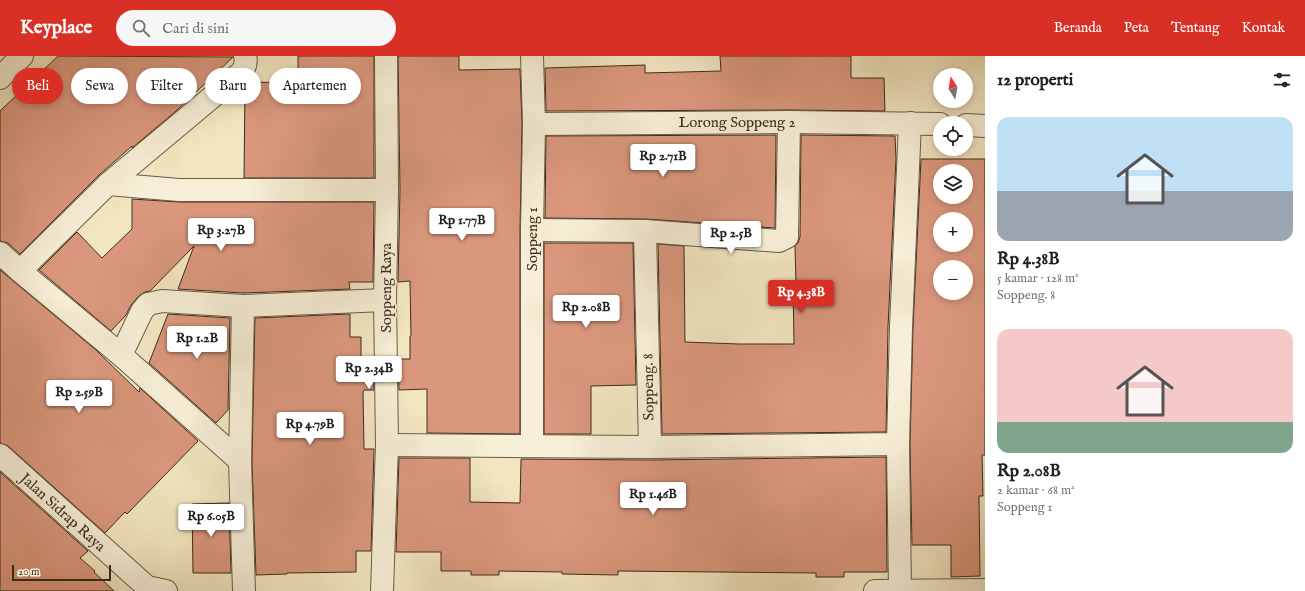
<!DOCTYPE html>
<html lang="id">
<head>
<meta charset="utf-8">
<style>
	:root { --surface:#fff; --page:#f6f6f6; --text:#202124; --muted:#757577; --accent:#d93025 }
	body { margin:0; font-family:"IM FELL English",serif; background:var(--page); color:var(--text); height:100vh; display:flex; flex-direction:column; font-size:15px; white-space:nowrap }
	* { box-sizing:border-box; margin:0 }
	p { font-size:13px; color:var(--muted) }
	.icon { flex:none; width:22px; height:22px; fill:none; stroke:currentColor; stroke-width:2; stroke-linecap:round; stroke-linejoin:round }
	.map { position:relative; flex:1; overflow:hidden }
	.sheet { display:flex; flex-direction:column; background:var(--surface); width:320px }
	.sheet>* { flex:none }
	.banner { position:absolute; left:12px; top:12px; width:380px; height:36px; display:flex; gap:8px }
	.needle { width:26px; rotate:349deg }
	.controls { position:absolute; left:933px; top:12px; display:grid; gap:8px }
	.controls a { display:grid; place-items:center; width:40px; height:40px; border-radius:50%; background:var(--surface); box-shadow:0 2px 6px #0003; font-size:20px }
	.scale { position:absolute; left:12px; bottom:10px; width:99px; box-sizing:border-box; padding-left:4px; border:2px solid #3c2d1a; border-top:0; font-size:11px; line-height:14px; white-space:nowrap; color:#3c2d1a; -webkit-text-stroke:3px #f7efd7; paint-order:stroke }
	.price { position:absolute; translate:-50% -34px; padding:0 9px; border-radius:4px; background:#fff; color:#222; font-size:13px; line-height:26px; filter:drop-shadow(0 1px 2px #0008) }
	.price::after { content:''; position:absolute; left:50%; top:24px; width:12px; height:9px; margin-left:-6px; background:inherit; clip-path:polygon(0 0,100% 0,50% 100%) }
	.price.selected { background:var(--accent); color:#fff }
	ul { padding:0; list-style:none }
	li { display:grid; align-content:center; gap:8px; height:212px; padding:0 12px }
	li span { display:grid; place-items:center; height:124px; border-radius:12px; color:#555 }
	li>.icon { margin-inline-start:auto }
	span .icon { width:72px; height:72px; fill:#fffc; stroke-width:1 }
	li b { font-size:17px }
	h2 { display:flex; justify-content:space-between; align-items:center; height:48px; padding:0 12px; font-size:17px }
	.tag { padding:0 14px; border-radius:18px; background:var(--surface); box-shadow:0 2px 6px #0003; font-size:14px; line-height:36px }
	.tag.selected { background:var(--accent); color:#fff }
	header { display:flex; align-items:center; gap:24px; box-sizing:border-box; height:56px; padding:0 20px; background:var(--accent); color:#fff }
	header strong { font-size:19px }
	nav { display:flex; gap:22px; margin-inline-start:auto; font-size:14px }
	.search { width:280px; height:36px; background:var(--page); display:flex; align-items:center; gap:10px; box-sizing:border-box; padding:0 14px; border-radius:22px; color:var(--muted); font-size:15px }
	main { display:flex; flex:1; min-height:0 }
	.map>svg:first-child { display:block }
	.building { fill:#da977d; stroke:#3c2d1a; fill-rule:evenodd }
	.lines { fill:none; stroke-linecap:round; stroke-linejoin:round }
	.minor-casing { stroke:#6a5c44; stroke-width:24 }
	.minor { stroke:#f7efd7; stroke-width:22 }
	.labels { text-anchor:middle; stroke-width:3.5; stroke-linejoin:round; paint-order:stroke }
	.street-label { font-size:15px; fill:#3c2d1a; stroke:#f7efd7 }
</style>
</head>
<body>
<header>
<strong>Keyplace</strong>
<div class="search"><svg class="icon" aria-label="search" viewBox="0 0 24 24"><circle cx="10" cy="10" r="6"/><path d="M15 15l6 6"/></svg>Cari di sini</div>
<nav><a>Beranda</a><a>Peta</a><a>Tentang</a><a>Kontak</a></nav>
</header>
<main>
<div class="map">
<svg width="985" height="535" viewBox="0 0 985 535">
	<rect width="100%" height="100%" fill="#f3e7c2"/>
	<filter id="stains"><feTurbulence type="fractalNoise" baseFrequency=".005" numOctaves="4"/><feColorMatrix values="0 0 0 0 .2 0 0 0 0 .09 0 0 0 0 .02 0 0 0 .5 -.17"/></filter>
	<radialGradient id="worn" r=".72"><stop offset=".6" stop-color="#630" stop-opacity="0"/><stop offset="1" stop-color="#630" stop-opacity=".3"/></radialGradient>
	<g class="building">
		<path d="M58 0 233 1 176 55 132 92V90L99 119 20 198 8 187 0 185V55Z"/>
		<path d="M298 0H374V122H244L245 30 250 26 298 27Z"/>
		<path d="M398 0H459V14L520 13 522 68 520 174V378L427 377V333L399 334 398 303H410V280H411L410 225 398 226 400 134Z"/>
		<path d="M720 0H851V22H884L885 55 789 54 546 55 545 12 645 9V17L721 15Z"/>
		<path d="M776 79 775 172 646 163 545 162 546 80Z"/>
		<path d="M801 79 895 80 896 103 888 271 886 376 662 378 658 188 684 190 685 286 739 288H794L793 228H796L795 190 798 187 800 181Z"/>
		<path d="M921 103H985V399H982L983 440H979L980 520 951 521V489H912L910 388 913 271ZM940 115H966V141H940ZM940 163H966V189H940ZM940 211H966V237H940Z"/>
		<path d="M132 143 179 146H374L373 226H349L350 233 243 237 178 233 194 190 150 235 145 236 139 240 131 249 126 259 111 275 39 214 77 176 102 202 132 173Z"/>
		<path d="M544 187H633L636 329 591 330V378H544Z"/>
		<path d="M0 214 96 294 139 336 140 332 198 385 127 458 125 456 105 477 8 390 0 387Z"/>
		<path d="M168 258 230 262 228 354 216 367 149 307Z"/>
		<path d="M350 258V281H361V304H373L374 334H364L363 336 364 393H374L371 495H356V516L287 517V518L256 519 252 405 255 262Z"/>
		<path d="M886 401 887 516H844V521H816V517L618 515V519L562 518V516L499 515V519H471V515H441V496H396L399 402H470V446L520 447 521 403 650 404Z"/>
		<path d="M0 416 88 495 80 502 95 515 94 516 114 535H0Z"/>
		<path d="M229 447 231 517H193L192 448Z"/>
	</g>
	<g class="lines">
		<g class="minor-casing">
			<g id="minor">
				<path d="M0 22 22 0"/>
				<path d="M534 68 789 66 940 68"/>
				<path d="M966 69 985 70"/>
				<path d="M108 128 242 16C245 11 247 6 245 0"/>
				<path d="M532 174 645 175 779 185 787 181 789 66"/>
				<path d="M645 175 650 391"/>
				<path d="M0 197 20 215 108 128 179 134H387"/>
				<path d="M20 215 121 299 240 405"/>
				<path d="M121 299 142 255 148 248 162 245 243 250"/>
				<path d="M898 388 900 535"/>
				<path d="M387 389 650 391 898 388 901 271 910 67"/>
				<path d="M532 390V174L534 68 532 0"/>
				<path d="M0 399 147 531 166 535"/>
				<path d="M244 535 240 405 243 250 385 244"/>
				<path d="M382 535 387 389 385 244 387 134 386 0"/>
				<path d="M875 535 985 534"/>
			</g>
		</g>
		<use href="#minor" class="minor"/>
	</g>
	<g class="labels">
		<g class="street-label">
			<text x="737" y="71">Lorong Soppeng 2</text>
			<text transform="translate(532 183) rotate(-90)" y="5">Soppeng 1</text>
			<text transform="translate(386 232) rotate(-90)" y="5">Soppeng Raya</text>
			<text transform="translate(648 331) rotate(-91)" y="5">Soppeng. 8</text>
			<text transform="translate(63 456) rotate(42)" y="5">Jalan Sidrap Raya</text>
		</g>
	</g>
	<rect width="100%" height="100%" filter="url(#stains)"/>
	<rect width="100%" height="100%" fill="url(#worn)"/>
</svg>
<div class="controls">
<a><svg class="needle" viewBox="-14 -14 28 28"><path d="M0-13l5 13h-10z" fill="#e53935"/><path d="M0 13l5-13h-10z" fill="#757577"/></svg></a>
<a><svg class="icon" aria-label="locate" viewBox="0 0 24 24"><circle cx="12" cy="12" r="6"/><path d="M12 2v4M12 18v4M2 12h4M18 12h4"/></svg></a>
<a><svg class="icon" aria-label="layers" viewBox="0 0 24 24"><path d="M12 4l9 5-9 5-9-5zM3 14l9 5 9-5"/></svg></a>
<a>+</a>
<a>−</a>
</div>
<div class="scale">20 m</div>
<b class="price" style="left:663px;top:122px">Rp 2.71B</b>
<b class="price" style="left:462px;top:186px">Rp 1.77B</b>
<b class="price" style="left:221px;top:196px">Rp 3.27B</b>
<b class="price" style="left:731px;top:199px">Rp 2.5B</b>
<b class="price selected" style="left:801px;top:258px">Rp 4.38B</b>
<b class="price" style="left:586px;top:273px">Rp 2.08B</b>
<b class="price" style="left:197px;top:304px">Rp 1.2B</b>
<b class="price" style="left:369px;top:334px">Rp 2.34B</b>
<b class="price" style="left:79px;top:358px">Rp 2.59B</b>
<b class="price" style="left:310px;top:390px">Rp 4.79B</b>
<b class="price" style="left:653px;top:460px">Rp 1.46B</b>
<b class="price" style="left:211px;top:482px">Rp 6.05B</b>
<div class="banner">
<a class="tag selected">Beli</a>
<a class="tag">Sewa</a>
<a class="tag">Filter</a>
<a class="tag">Baru</a>
<a class="tag">Apartemen</a>
</div>
</div>
<section class="sheet">
<h2>12 properti<svg class="icon" aria-label="filters" viewBox="0 0 24 24"><path d="M4 7h16M4 17h16"/><circle cx="9" cy="7" r="2"/><circle cx="15" cy="17" r="2"/></svg></h2>
<ul>
<li><span style="background:linear-gradient(#bfe0f5 60%,#9aa5b1 0)"><svg class="icon" aria-label="home" viewBox="0 0 24 24"><path d="M3 11l9-7 9 7M6 9v11h12V9"/></svg></span><div><b>Rp 4.38B</b><p>5 kamar · 128 m²</p><p>Soppeng. 8</p></div></li>
<li><span style="background:linear-gradient(#f6c9c9 75%,#7fa58c 0)"><svg class="icon" aria-label="home" viewBox="0 0 24 24"><path d="M3 11l9-7 9 7M6 9v11h12V9"/></svg></span><div><b>Rp 2.08B</b><p>2 kamar · 68 m²</p><p>Soppeng 1</p></div></li>
</ul>
</section>
</main>
</body>
</html>
